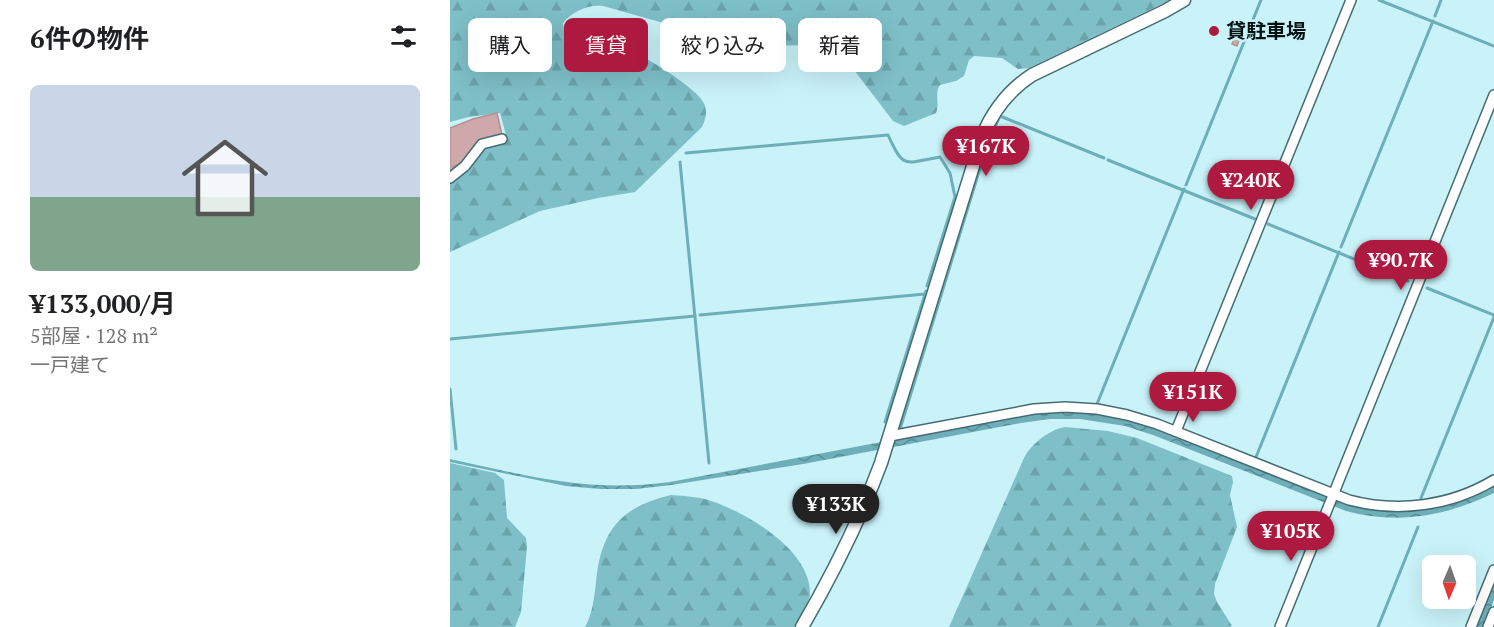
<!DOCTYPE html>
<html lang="ja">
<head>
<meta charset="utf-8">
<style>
	:root { --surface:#fff; --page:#f6f6f6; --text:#202124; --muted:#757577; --accent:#ae1a3f }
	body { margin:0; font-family:"PT Serif","Noto Sans JP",serif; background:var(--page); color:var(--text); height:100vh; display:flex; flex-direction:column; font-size:22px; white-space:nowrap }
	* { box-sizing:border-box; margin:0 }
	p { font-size:20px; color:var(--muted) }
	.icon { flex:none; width:33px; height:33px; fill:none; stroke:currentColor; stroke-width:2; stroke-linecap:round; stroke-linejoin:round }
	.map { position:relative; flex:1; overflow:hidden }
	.side { display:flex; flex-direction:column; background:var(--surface); width:450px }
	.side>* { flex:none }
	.banner { position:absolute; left:18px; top:18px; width:570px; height:54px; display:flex; gap:12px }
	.needle { width:39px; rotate:182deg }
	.buttons { position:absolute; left:972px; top:555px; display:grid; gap:12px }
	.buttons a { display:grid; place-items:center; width:54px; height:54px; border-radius:9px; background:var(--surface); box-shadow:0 6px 24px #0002; font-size:30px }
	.price { position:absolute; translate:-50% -51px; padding:0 14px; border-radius:21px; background:var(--accent); color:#fff; font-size:20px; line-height:39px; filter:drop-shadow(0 2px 3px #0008) }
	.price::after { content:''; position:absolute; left:50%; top:36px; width:18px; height:14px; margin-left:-9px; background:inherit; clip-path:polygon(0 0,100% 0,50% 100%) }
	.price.on { background:#222; color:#fff }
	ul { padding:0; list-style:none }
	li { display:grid; align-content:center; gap:12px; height:318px; padding:0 30px }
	li span { display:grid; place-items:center; height:186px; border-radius:9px; color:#555 }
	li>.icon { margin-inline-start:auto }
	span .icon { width:108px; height:108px; fill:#fffc; stroke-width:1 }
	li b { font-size:26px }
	h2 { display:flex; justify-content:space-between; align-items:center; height:72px; padding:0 30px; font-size:26px }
	.chip { padding:0 21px; border-radius:9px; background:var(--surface); box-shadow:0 6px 24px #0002; font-size:21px; line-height:54px }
	.chip.on { background:var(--accent); color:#fff }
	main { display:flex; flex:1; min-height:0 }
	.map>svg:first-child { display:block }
	.forest { fill:url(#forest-firs) }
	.water { fill:url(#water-waves) }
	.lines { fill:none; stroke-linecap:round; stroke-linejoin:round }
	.stream { stroke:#6daeb8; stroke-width:3 }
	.building { fill:#cea8aa; stroke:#b49092; stroke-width:1.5 }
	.minor-casing { stroke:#456c72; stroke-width:12 }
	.tertiary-casing { stroke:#456c72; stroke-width:15 }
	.minor { stroke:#fff; stroke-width:9 }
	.tertiary { stroke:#fff; stroke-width:12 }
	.poi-dot { fill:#ae1a3f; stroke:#c9f3f9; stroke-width:2 }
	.labels { text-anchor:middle; stroke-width:5; stroke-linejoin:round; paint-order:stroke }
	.poi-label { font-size:20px; font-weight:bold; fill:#031113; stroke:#c9f3f9; text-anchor:start }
</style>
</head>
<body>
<main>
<section class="side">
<h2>6件の物件<svg class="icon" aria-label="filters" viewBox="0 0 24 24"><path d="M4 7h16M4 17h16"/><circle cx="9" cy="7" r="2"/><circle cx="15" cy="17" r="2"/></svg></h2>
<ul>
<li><span style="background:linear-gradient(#c9d6e8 60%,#7fa58c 0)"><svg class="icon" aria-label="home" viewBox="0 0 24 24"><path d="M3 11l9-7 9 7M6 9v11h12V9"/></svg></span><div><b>¥133,000/月</b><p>5部屋 · 128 m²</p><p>一戸建て</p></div></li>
</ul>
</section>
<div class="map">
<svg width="1044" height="627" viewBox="0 0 1044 627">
	<defs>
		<pattern id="forest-firs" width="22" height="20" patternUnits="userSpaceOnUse" patternTransform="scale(1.5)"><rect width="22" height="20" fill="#7ebfc8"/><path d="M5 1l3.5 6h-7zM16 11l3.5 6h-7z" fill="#6ba3ab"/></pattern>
		<pattern id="water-waves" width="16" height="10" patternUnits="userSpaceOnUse" patternTransform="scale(1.5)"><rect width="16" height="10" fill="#6daeb8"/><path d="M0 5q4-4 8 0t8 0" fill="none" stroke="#578c94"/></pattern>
	</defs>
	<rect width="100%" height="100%" fill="#c9f3f9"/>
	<g class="forest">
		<path d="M0 0H720L579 68 568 69 552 58 524 56 519 60 514 76 506 81 490 85C484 93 490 104 486 113L454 126 443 121 388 49 372 45 303 46 274 40 153 6C139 4 122 11 113 23L114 29C129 40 165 47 184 54 204 61 220 73 236 85 252 98 262 106 252 127L185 192 148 198 90 211 0 252V181L34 147 55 138 56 135 50 113 19 117 0 122Z"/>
		<path d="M615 427 658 431 687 438 782 476 783 482 780 495 787 527 765 584 764 594 767 602 782 626 780 627H499L574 458C582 443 599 430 615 427Z"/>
		<path d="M0 463 45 473 54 480 57 518 76 538 77 547 71 612 65 627H0Z"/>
		<path d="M221 495C237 496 252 497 267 503 301 516 361 551 360 594 359 605 350 617 344 627H135C143 612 144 598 146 582 151 531 170 507 221 495Z"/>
	</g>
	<g class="water">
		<path d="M615 411 661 416 706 428 898 505C929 513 965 515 996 505 1012 499 1028 491 1044 485V493C997 516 947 525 896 511L703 435 675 426 630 419H600L571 423 353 464 221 485 186 489H151L116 486 0 462V459C78 476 139 493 220 482L585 413Z"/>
		<path d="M1044 580V600L1033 627H1025Z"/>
	</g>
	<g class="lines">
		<g class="stream">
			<path d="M929 0 1044 46"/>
			<path d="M985 16 991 0"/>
			<path d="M236 153 438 135C454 170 454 163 490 157L500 173 505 197 477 286"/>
			<path d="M658 160 805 219"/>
			<path d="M230 162 259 463"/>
			<path d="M736 185 811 0"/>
			<path d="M818 224 958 281"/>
			<path d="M891 247 983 21"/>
			<path d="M977 288 1044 315"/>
			<path d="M250 315 475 294"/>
			<path d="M0 339 245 316"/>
			<path d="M0 389 6 449"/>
			<path d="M647 404 734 189"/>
			<path d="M435 422 476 291"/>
			<path d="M450 429 539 139 550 116 654 158"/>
			<path d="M806 457 889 252"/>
			<path d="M971 498 1044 317"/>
			<path d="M928 627 968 527"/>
		</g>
	</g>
	<g class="building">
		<path d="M786 33 791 35 787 46 782 44Z"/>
		<path d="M47 113 52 135 11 165 3 166 4 172 0 173V128L23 119Z"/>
	</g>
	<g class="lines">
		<g class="minor-casing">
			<g id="minor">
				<path d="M0 178 15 166 32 144 52 139"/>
				<path d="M726 431 901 0"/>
				<path d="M440 436 584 409 615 407 647 409 677 415 707 424 899 500C948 513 1001 506 1044 480"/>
				<path d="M830 627 1044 95"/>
				<path d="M1021 627 1044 570"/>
				<path d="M1038 627 1044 612"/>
			</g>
		</g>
		<g class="tertiary-casing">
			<path id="tertiary" d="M352 627C384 572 409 522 431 463L532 137C543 110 559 90 582 75L715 11 734 0"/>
		</g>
		<use href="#minor" class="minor"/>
		<use href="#tertiary" class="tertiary"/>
	</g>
	<circle class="poi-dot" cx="764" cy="31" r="6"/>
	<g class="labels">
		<g class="poi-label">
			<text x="776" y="38">貸駐車場</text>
		</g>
	</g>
</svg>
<div class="buttons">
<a><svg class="needle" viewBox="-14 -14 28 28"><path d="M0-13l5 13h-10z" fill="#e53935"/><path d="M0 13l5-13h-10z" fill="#757577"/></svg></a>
</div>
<b class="price" style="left:536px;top:177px">¥167K</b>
<b class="price" style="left:801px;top:211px">¥240K</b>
<b class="price" style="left:951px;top:291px">¥90.7K</b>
<b class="price" style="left:743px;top:423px">¥151K</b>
<b class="price on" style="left:386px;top:535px">¥133K</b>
<b class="price" style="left:841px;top:562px">¥105K</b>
<div class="banner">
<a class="chip">購入</a>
<a class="chip on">賃貸</a>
<a class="chip">絞り込み</a>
<a class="chip">新着</a>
</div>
</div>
</main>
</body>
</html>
